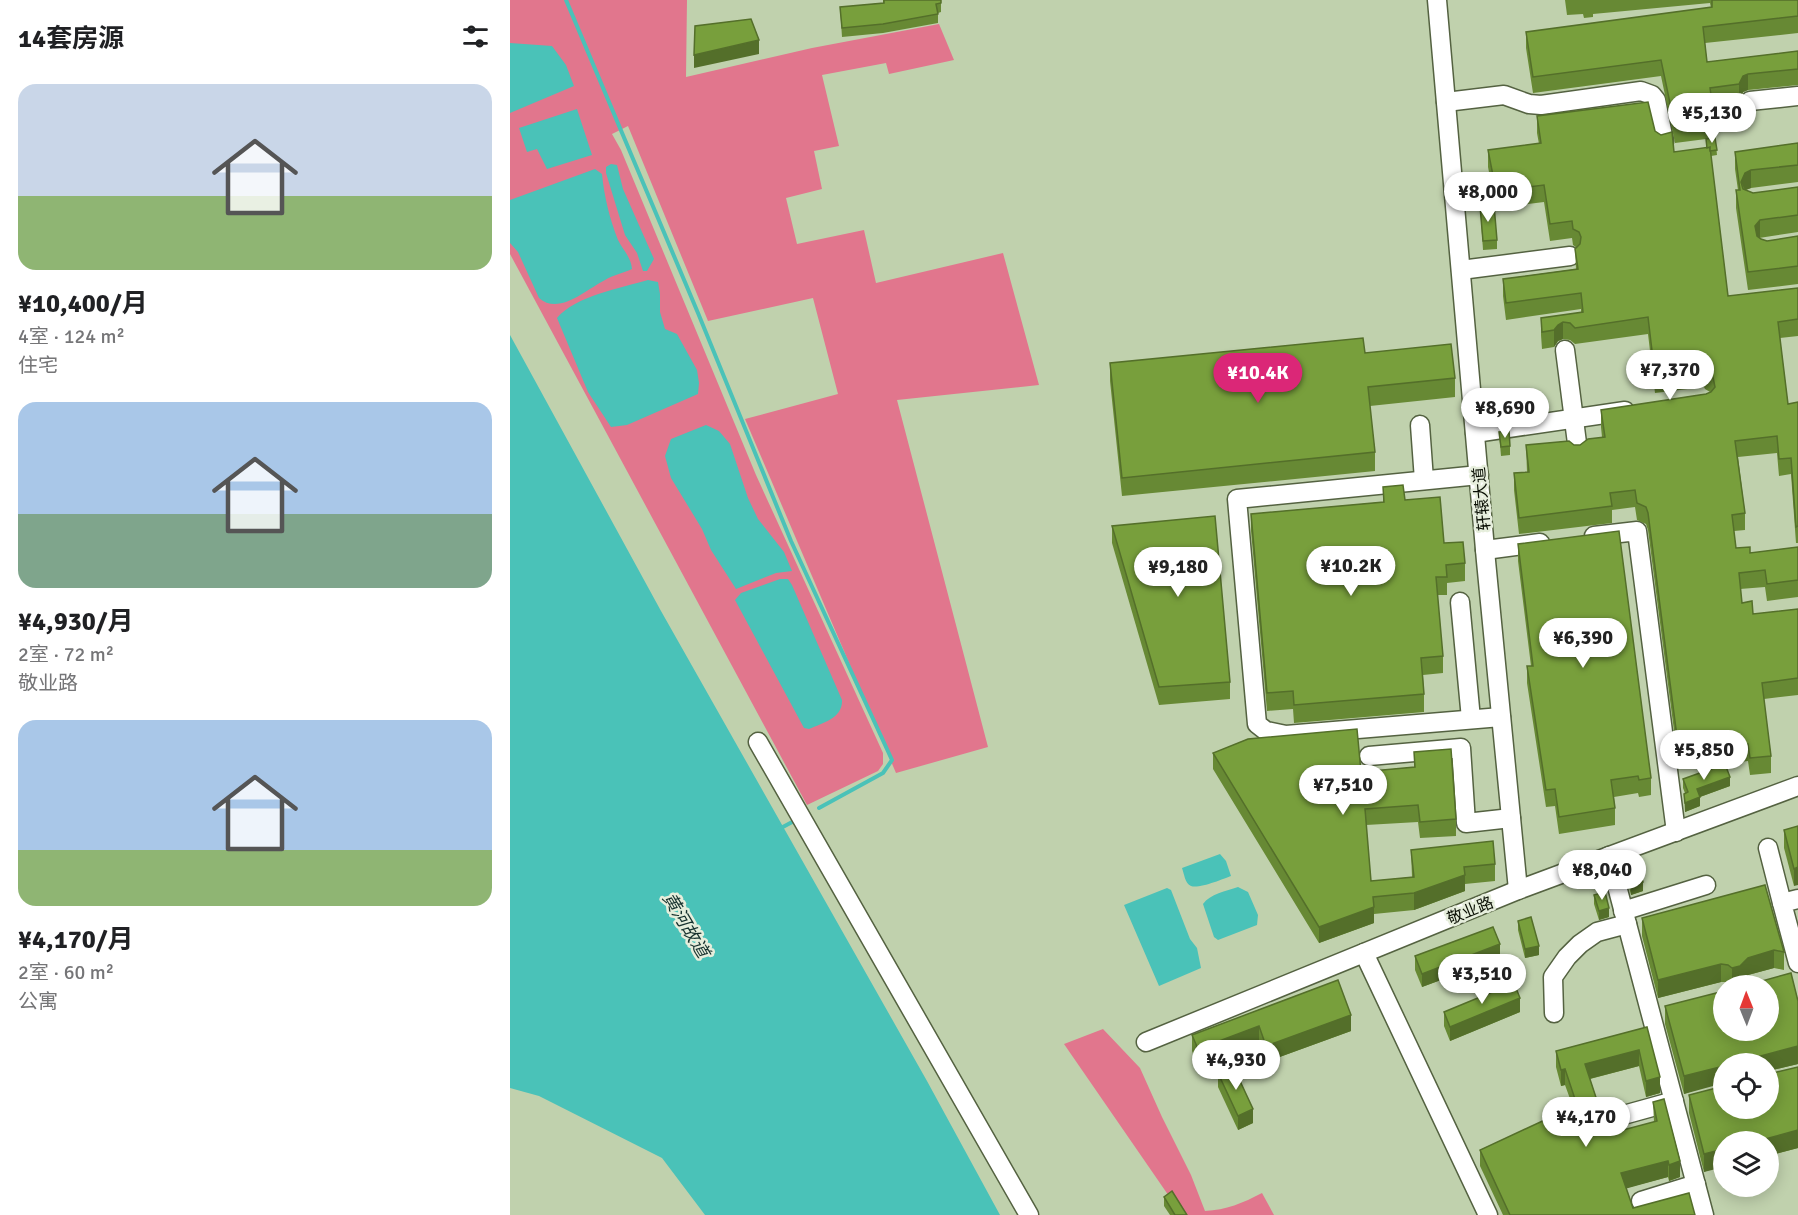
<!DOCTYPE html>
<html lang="zh">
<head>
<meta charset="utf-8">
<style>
	:root { --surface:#fff; --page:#f6f6f6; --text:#202124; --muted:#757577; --accent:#db2777 }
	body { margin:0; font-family:Signika,"Noto Sans SC",sans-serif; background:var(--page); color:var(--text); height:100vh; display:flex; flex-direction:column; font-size:22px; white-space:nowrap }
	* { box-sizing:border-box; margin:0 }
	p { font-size:20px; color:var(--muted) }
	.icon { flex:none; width:33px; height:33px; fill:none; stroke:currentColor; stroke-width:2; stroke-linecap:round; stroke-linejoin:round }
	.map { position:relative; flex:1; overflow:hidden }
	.panel { display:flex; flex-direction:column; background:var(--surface); width:510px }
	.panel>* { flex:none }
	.needle { width:39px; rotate:359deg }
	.buttons { position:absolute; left:1203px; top:975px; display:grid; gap:12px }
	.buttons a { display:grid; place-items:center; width:66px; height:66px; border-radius:50%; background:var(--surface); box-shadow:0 3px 15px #0003; font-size:30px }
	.price { position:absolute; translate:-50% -51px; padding:0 14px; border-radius:21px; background:#fff; color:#222; font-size:20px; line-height:39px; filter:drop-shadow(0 2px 3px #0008) }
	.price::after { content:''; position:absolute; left:50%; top:36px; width:18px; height:14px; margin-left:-9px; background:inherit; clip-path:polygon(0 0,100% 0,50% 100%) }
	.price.active { background:var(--accent); color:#fff }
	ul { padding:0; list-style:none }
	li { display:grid; align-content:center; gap:12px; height:318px; padding:0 18px }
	li span { display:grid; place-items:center; height:186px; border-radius:18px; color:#555 }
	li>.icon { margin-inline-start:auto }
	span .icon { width:108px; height:108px; fill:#fffc; stroke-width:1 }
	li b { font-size:26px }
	h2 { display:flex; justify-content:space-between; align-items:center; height:72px; padding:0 18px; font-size:26px }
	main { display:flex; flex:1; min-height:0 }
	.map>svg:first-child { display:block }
	.forest { fill:#e1768d }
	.water { fill:#4ac2b8 }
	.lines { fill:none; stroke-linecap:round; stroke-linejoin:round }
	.stream { stroke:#4ac2b8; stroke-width:4 }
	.minor-casing { stroke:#546241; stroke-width:21 }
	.minor { stroke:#fff; stroke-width:18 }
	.wall { fill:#678934 }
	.shaded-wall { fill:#546f2a }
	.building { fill:#789f3c; stroke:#546f2a; stroke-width:1.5 }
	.labels { text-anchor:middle; stroke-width:5; stroke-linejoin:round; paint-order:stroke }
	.street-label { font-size:16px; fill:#0a0f04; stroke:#e6eedc }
	.water-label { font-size:18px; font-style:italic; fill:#16312e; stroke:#e6eedc }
</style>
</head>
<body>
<main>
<section class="panel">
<h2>14套房源<svg class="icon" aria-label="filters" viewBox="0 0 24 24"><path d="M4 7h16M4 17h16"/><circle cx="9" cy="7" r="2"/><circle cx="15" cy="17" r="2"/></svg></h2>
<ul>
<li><span style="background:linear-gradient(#c9d6e8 60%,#8fb573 0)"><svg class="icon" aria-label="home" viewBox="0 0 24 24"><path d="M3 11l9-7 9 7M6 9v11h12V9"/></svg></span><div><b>¥10,400/月</b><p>4室 · 124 m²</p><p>住宅</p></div></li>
<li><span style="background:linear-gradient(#a9c7e8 60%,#7fa58c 0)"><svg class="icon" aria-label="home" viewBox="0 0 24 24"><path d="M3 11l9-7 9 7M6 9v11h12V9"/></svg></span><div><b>¥4,930/月</b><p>2室 · 72 m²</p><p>敬业路</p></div></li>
<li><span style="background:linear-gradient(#a9c7e8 70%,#8fb573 0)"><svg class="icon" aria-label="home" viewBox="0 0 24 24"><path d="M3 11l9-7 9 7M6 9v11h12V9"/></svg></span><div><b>¥4,170/月</b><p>2室 · 60 m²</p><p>公寓</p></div></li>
</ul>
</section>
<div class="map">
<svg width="1288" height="1215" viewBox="0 0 1288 1215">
	<rect width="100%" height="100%" fill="#c0d1ad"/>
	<g class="forest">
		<path d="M0 0H177L176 77 302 48 429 24 444 60 379 74 376 63 312 75 329 146 304 151 312 189 276 198 287 244 354 230 366 283 493 253 529 385 387 400 478 747 386 773 235 419 328 394 303 298 198 321 118 126 102 134 111 150 246 475 373 753V764L368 771 297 805 0 254Z"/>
		<path d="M593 1029 630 1068 652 1117 681 1175 695 1211C716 1210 733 1203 752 1193L764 1215H672L554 1044Z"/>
	</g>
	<g class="water">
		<path d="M0 43 42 46 56 65 64 86 0 113Z"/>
		<path d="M67 109 82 155 37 169 27 149 17 152 9 128Z"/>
		<path d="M101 164 107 165 113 189 144 259 137 271H133L127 253 115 235 96 173V167Z"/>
		<path d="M85 169 92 174C94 196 100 220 108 240 113 250 121 257 122 269 113 273 103 275 95 280 77 289 49 316 29 298L8 252 0 243V200Z"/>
		<path d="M138 280 148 282 150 294V312L155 329 167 334 187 370 189 383 188 394 117 425 101 427 78 392 47 318C65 296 111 288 138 280Z"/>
		<path d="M0 335 151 611 417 1081 490 1215H195L152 1158 29 1096 0 1088Z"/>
		<path d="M196 425 209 431 220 444 238 498 248 519 274 552 282 571 266 573 226 589 201 550 192 529 161 478 155 456 161 439Z"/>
		<path d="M270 579H278L282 585 332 700C333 718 313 723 299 729L294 728 225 600 231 593Z"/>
		<path d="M710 854 716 861 721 876C713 879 689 889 681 886 675 884 674 873 672 868Z"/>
		<path d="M728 887 738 892 748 915 747 925 708 940 704 937 693 904C700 894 716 891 728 887Z"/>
		<path d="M657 888 661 890 680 939 687 948 691 968 649 986 614 905Z"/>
	</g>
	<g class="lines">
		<g class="stream">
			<path d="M56 0 188 313 281 541 382 760 373 773 309 808"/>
			<path d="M269 829 286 820"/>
		</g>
		<g class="minor-casing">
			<g id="minor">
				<path d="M927 0 976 561 1008 890"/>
				<path d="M1240 101 1288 96"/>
				<path d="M936 102 994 95 1019 104 1031 105 1131 91 1142 95 1146 100 1154 141"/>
				<path d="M951 270 1060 256"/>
				<path d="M1055 350 1068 451"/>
				<path d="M910 425 914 480"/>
				<path d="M965 433 1115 411"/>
				<path d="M969 475 727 499 747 724 756 731 776 735 991 717"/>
				<path d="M1084 536 1127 531 1166 832"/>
				<path d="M975 550 1030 543"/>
				<path d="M950 602 961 719"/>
				<path d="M248 742 519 1215"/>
				<path d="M859 756 951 748 956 823 1001 818"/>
				<path d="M1258 848 1272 903"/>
				<path d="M1099 856 1194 1215"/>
				<path d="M1288 899 1272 903 1288 963"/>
				<path d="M1113 911 1196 885"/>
				<path d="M854 953 978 1215"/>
				<path d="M1044 1013 1043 977 1057 957 1070 944 1087 932 1117 924"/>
				<path d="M636 1042 1008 890 1288 786"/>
				<path d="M1099 1119 1164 1101"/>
				<path d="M1131 1201 1186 1184"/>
			</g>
		</g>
		<use href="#minor" class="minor"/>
	</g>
	<g class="wall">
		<path d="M373 0H431V12L428 13V23L373 33 332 37 330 7 373 3Z"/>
		<path d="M1055 0H1288V33L1195 43 1197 62 1288 51V85L1238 90 1233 92 1229 101 1202 104 1207 155 1201 156 1218 296 1288 288V336L1270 338 1278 404 1288 402V543H1286L1281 474 1269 476 1267 453 1228 457 1235 513V530L1224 531 1226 548 1240 553 1288 547V597L1257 601 1255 587 1230 589 1232 603 1243 614 1288 609V695L1254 699 1261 756V773L1240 775 1238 761 1169 769 1138 530 1136 524 1127 520 1125 507 1102 510V523L1009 534 1004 490V473L1017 472 1016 445H1070L1092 437 1091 427V410L1196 394 1200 392 1195 389 1194 387 1145 393 1138 334 1065 344 1060 340 1053 339 1048 341 1044 347 1032 349 1031 335V318L1071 313V309L996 320 993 296V279L1066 269 1065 249 1067 248 1063 245 1062 238 1040 241 1034 202 986 208 978 167V150L1029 144 1027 133V116L1145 131 1164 152 1196 148V139L1165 143 1151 76 1023 93 1016 48V32L1201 8 1200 3 1083 14V17L1074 18 1073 14 1057 15Z"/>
		<path d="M1288 143V182L1241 188 1236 190 1243 193 1288 187V232L1249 238 1251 239 1257 241 1288 236V284L1238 290 1226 208V190H1228L1225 169V152Z"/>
		<path d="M970 206 987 240V249L973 250Z"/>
		<path d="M855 353 945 378V397L860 406 865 452V471L612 496 600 381V363Z"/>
		<path d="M989 432 1000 446V455L991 456Z"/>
		<path d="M873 487 895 500 934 543 955 563V581L937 583V595H927L933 656V673L913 675 914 694V712L784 723 783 709 757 711 741 531V514L873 502Z"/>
		<path d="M602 526 720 682V699L649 705 602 543Z"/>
		<path d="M1008 544 1141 778V795L1129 797 1128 793 1104 797 1105 808V825L1049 834 1045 806 1036 807 1017 683V666H1021L1008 561Z"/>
		<path d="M904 752 946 819V836L910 838 908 822 856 825 861 881 902 877 901 850 985 864V881L955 884V891L904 910 864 914V923L809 943 703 769V753L851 772 904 767Z"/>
		<path d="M1173 779 1220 786 1190 797V806L1175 812 1174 794 1175 793 1173 788Z"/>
		<path d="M1288 826 1284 886 1274 848V830Z"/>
		<path d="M1118 874 1133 891 1121 895 1118 883Z"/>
		<path d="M1084 895 1099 917 1089 920 1084 904Z"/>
		<path d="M1132 918 1274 952V970L1264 968 1238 975 1230 983 1222 986 1218 982H1211L1148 998 1132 936Z"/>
		<path d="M1008 921 1029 955 1015 958 1008 930Z"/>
		<path d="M905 956 990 958 912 987 905 970Z"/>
		<path d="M1155 1006 1288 1064 1258 1071V1064L1174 1094 1155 1024Z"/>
		<path d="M934 1012H1010L940 1041 934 1026Z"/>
		<path d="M841 1015V1031L756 1062 749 1043 688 1066 682 1051V1035Z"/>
		<path d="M1137 1027 1150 1093 1136 1097 1129 1066 1080 1079 1098 1134 1144 1122 1143 1102 1170 1177 1159 1181 1158 1177 1116 1188 1123 1208 1185 1215H993L970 1166V1150L1063 1107 1055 1085 1051 1086 1046 1067V1051Z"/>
		<path d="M708 1073 743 1123 728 1130 708 1087Z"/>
		<path d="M1179 1095 1288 1148 1258 1156V1142L1194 1172 1179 1113Z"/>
		<path d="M654 1197 677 1215H660L654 1206Z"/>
	</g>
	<g class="shaded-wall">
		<path d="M249 40V54L184 68V55Z"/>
		<path d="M1238 74V90L1233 92 1229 101V84L1233 76Z"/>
		<path d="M1241 170V188L1235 190 1231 182 1235 173Z"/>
		<path d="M1250 220V238L1245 243V226Z"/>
		<path d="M1053 322V339L1048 341 1044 347V330L1048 325Z"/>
		<path d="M1220 777V786L1187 798V789Z"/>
		<path d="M1190 797V806L1175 812V803Z"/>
		<path d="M1288 867V885L1284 886V869Z"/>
		<path d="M955 875V891L904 910V893Z"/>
		<path d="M1133 882V891L1121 895V886Z"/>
		<path d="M864 907V923L809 943V927Z"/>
		<path d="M1099 908V917L1089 920V911Z"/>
		<path d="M990 944V958L912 987V974Z"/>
		<path d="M1029 946V955L1015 958V949Z"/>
		<path d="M1264 950V968L1238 975 1230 983 1222 986V968L1238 958Z"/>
		<path d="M1211 964V982L1148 998V980Z"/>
		<path d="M1010 998V1012L940 1041V1027Z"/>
		<path d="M841 1015V1031L756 1062V1046Z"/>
		<path d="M749 1026V1043L688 1066V1049Z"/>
		<path d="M1288 1046V1064L1258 1071V1064H1221Z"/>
		<path d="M1129 1050V1066L1075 1080V1064Z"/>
		<path d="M1214 1066V1083L1174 1094V1076Z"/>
		<path d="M1055 1069V1085L1051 1086V1070Z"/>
		<path d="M1150 1077V1093L1136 1097V1081Z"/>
		<path d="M743 1109V1123L728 1130V1116Z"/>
		<path d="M1288 1130V1148L1258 1156V1142H1244Z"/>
		<path d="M1214 1149V1167L1194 1172V1154Z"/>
		<path d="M1158 1161V1177L1111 1190V1173Z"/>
		<path d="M1170 1161V1177L1159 1181V1165Z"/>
	</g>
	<g class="building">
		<path d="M374 0H431V3L426 4 428 14 373 24 332 28 330 7 374 3Z"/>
		<path d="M1202 0H1288V16L1193 27 1197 62 1288 51V69L1238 74 1233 76 1229 84 1200 88 1205 122 1165 127 1151 60 1023 77 1016 32 1202 7Z"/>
		<path d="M241 19 249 40 184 55 185 26Z"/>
		<path d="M1138 102 1145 131 1151 135 1162 132 1164 152 1200 147 1218 296 1288 288V319L1268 322 1278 404 1288 402V526L1286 527 1281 458 1269 459 1267 436 1225 441 1235 513 1222 515 1226 548 1240 547V553L1288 547V580L1257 584 1255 570 1229 573 1232 603 1242 601 1243 614 1288 609V678L1252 683 1261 756 1240 758 1238 744 1169 752 1138 513 1136 507 1127 503 1125 490 1100 493 1102 506 1009 518 1004 473 1019 472 1016 445 1059 441 1064 445H1070L1078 439 1095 437 1091 410 1196 394 1201 392 1205 387 1203 377 1195 372 1194 370 1145 376 1138 317 1065 328 1060 323 1053 322 1048 325 1044 330 1032 332 1031 318 1073 312 1071 293 996 303 993 279 1068 269 1065 249 1070 244 1071 237 1069 232 1063 229 1062 221 1040 224 1034 185 986 191 978 150 1031 143 1027 116Z"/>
		<path d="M1205 138 1207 150 1200 151V147L1197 148 1196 139Z"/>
		<path d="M1288 143V165L1241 170 1235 173 1231 182 1233 189 1243 193 1288 187V215L1250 220 1245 226 1247 236 1251 239 1257 241 1288 236V266L1238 272 1226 190H1230L1225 152Z"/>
		<path d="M984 205 987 240 973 241 970 206Z"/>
		<path d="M853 338 855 353 941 344 945 378 858 387 865 452 612 478 600 363Z"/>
		<path d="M999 431 1000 446 991 447 989 432Z"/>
		<path d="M893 485 895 500 930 497 934 543 953 542 955 563 936 565 937 577H926L933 656 911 658 914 694 784 705 783 691 757 693 741 514 874 502 873 487Z"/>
		<path d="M705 516 720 682 649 687 602 526Z"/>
		<path d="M1109 531 1141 778 1129 780 1128 776 1101 780 1105 808 1049 817 1045 789 1036 790 1017 666H1023L1008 544Z"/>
		<path d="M847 729 851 772 905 767 904 752 941 749 946 819 910 822 908 805 855 809 861 881 904 877 901 850 983 841 985 864 954 867 955 875 904 893 863 897 864 907 809 927 703 753 738 739Z"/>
		<path d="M1215 764 1220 777 1187 789 1190 797 1175 803 1174 794 1178 792 1173 779Z"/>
		<path d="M1288 826V867L1284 869 1274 830Z"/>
		<path d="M1129 869 1133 882 1121 886 1118 874Z"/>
		<path d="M1255 885 1274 952 1264 950 1238 958 1230 966 1222 968 1218 965 1211 964 1148 980 1132 918Z"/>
		<path d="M1095 892 1099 908 1089 911 1084 895Z"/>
		<path d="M1021 917 1029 946 1015 949 1008 921Z"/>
		<path d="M983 927 990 944 912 974 905 956Z"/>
		<path d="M1281 973 1288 1001V1046L1221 1064H1214V1066L1174 1076 1155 1006 1214 991V1030H1258V986H1234Z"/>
		<path d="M828 980 841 1015 756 1046 749 1026 688 1049 682 1035Z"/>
		<path d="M1004 983 1010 998 940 1027 934 1012Z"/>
		<path d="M1137 1027 1150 1077 1136 1081 1129 1050 1075 1064 1098 1134 1147 1121 1143 1102 1154 1099 1170 1161 1159 1165 1158 1161 1111 1173 1123 1208 1179 1193 1185 1215H1000L970 1150 1067 1105 1055 1069 1051 1070 1046 1051Z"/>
		<path d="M723 1066 743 1109 728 1116 708 1073Z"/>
		<path d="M1288 1067V1130L1244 1142H1214V1149L1194 1154 1179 1095 1214 1086V1108H1258V1074Z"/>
		<path d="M662 1191 677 1215H665L654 1197Z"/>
	</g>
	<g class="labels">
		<g class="street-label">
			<text transform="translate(971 499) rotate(-95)" y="6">轩辕大道</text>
			<text transform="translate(960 910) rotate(-22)" y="6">敬业路</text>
		</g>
		<g class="water-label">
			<text transform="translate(176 925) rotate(59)" y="6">黄河故道</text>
		</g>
	</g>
</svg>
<div class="buttons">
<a><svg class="needle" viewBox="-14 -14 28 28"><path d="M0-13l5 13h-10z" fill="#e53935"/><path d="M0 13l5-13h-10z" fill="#757577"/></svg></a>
<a><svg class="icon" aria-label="locate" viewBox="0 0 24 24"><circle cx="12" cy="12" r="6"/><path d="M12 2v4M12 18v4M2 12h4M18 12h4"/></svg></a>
<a><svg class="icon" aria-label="layers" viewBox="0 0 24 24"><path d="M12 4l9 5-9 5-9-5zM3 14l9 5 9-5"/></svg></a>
</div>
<b class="price" style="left:1202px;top:144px">¥5,130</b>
<b class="price" style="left:978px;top:223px">¥8,000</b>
<b class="price" style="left:1160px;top:401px">¥7,370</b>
<b class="price active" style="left:748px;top:404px">¥10.4K</b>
<b class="price" style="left:995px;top:439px">¥8,690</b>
<b class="price" style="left:841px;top:597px">¥10.2K</b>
<b class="price" style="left:668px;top:598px">¥9,180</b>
<b class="price" style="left:1073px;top:669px">¥6,390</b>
<b class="price" style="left:1194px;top:781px">¥5,850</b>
<b class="price" style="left:833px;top:816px">¥7,510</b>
<b class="price" style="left:1092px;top:901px">¥8,040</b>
<b class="price" style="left:972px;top:1005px">¥3,510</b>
<b class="price" style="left:726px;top:1091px">¥4,930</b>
<b class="price" style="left:1076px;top:1148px">¥4,170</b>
</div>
</main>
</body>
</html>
